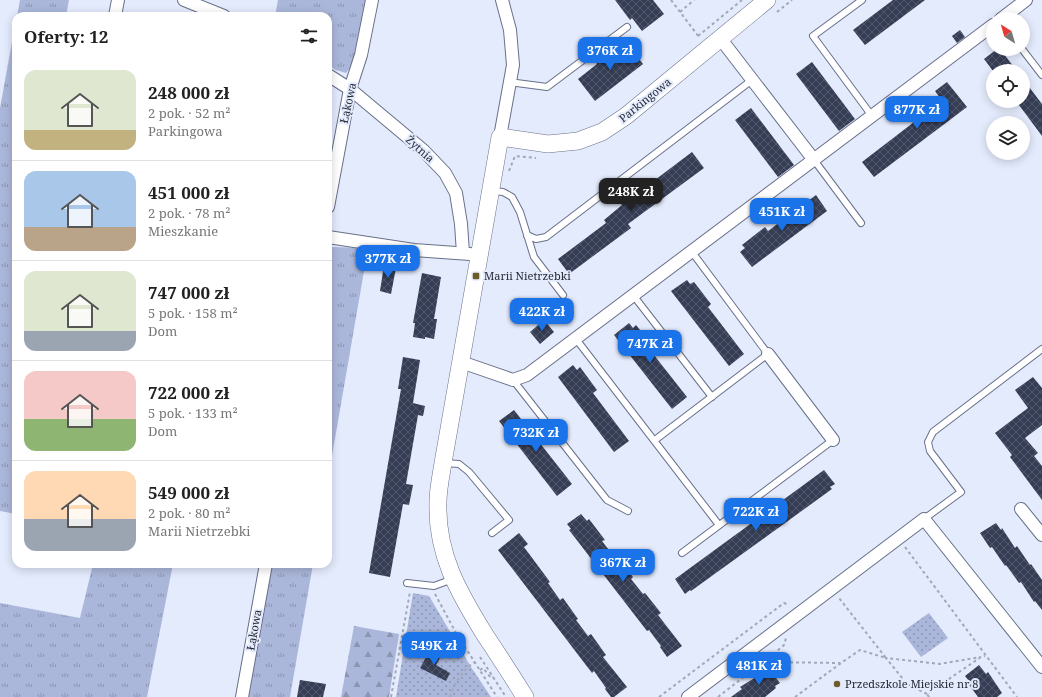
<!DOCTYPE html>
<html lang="pl">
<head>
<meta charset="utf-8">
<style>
	:root { --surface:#fff; --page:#f6f6f6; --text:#222; --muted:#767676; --line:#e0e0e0; --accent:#1a73e8 }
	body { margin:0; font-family:"Noto Serif",serif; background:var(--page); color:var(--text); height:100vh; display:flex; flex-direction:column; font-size:15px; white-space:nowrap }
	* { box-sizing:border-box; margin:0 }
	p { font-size:13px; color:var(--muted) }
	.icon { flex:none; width:22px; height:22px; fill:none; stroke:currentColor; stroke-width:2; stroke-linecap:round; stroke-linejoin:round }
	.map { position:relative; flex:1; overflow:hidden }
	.side { position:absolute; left:12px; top:12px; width:320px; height:556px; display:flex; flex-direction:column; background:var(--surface); border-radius:12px; box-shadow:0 2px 10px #0003 }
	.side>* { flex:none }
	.needle { width:26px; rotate:323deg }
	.fabs { position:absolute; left:986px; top:12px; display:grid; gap:8px }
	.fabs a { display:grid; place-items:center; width:44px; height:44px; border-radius:50%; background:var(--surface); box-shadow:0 2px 10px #0003; font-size:20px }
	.price { position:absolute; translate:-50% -34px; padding:0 9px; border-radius:8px; background:var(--accent); color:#fff; font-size:13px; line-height:26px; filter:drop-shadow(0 1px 2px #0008) }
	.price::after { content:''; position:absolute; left:50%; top:24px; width:12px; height:9px; margin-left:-6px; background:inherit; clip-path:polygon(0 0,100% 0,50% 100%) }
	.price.active { background:#222; color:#fff }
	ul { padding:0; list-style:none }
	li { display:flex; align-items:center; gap:12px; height:100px; padding:0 12px }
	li+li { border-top:1px solid var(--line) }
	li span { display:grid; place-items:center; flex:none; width:112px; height:80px; border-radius:12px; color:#555 }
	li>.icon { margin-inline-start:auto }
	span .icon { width:48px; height:48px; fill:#fffc; stroke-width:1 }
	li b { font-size:17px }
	h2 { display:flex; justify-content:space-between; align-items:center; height:48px; padding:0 12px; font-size:17px }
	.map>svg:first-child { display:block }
	.grass { fill:url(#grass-tufts) }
	.forest { fill:url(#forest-firs) }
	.park { fill:url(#park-dots) }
	.building { fill:url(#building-cross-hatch) }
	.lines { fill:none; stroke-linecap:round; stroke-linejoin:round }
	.lane-casing { stroke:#68708a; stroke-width:8 }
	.street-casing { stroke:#68708a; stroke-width:14 }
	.secondary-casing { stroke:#68708a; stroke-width:18 }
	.path { stroke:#a2a8b7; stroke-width:2; stroke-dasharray:3 3; stroke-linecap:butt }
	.lane { stroke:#fff; stroke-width:6 }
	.street { stroke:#fff; stroke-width:12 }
	.secondary { stroke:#fff; stroke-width:17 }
	.poi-dot { fill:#6d5c2a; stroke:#e4ebfd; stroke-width:1.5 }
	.labels { text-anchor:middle; stroke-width:4; stroke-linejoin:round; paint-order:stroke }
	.street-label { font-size:11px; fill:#262a35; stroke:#e4ebfd }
	.poi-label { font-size:11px; fill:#262a35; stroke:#e4ebfd; text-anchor:start }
</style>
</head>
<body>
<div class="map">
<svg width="1042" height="697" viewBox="0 0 1042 697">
	<defs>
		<pattern id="grass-tufts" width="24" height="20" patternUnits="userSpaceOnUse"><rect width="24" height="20" fill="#abb7da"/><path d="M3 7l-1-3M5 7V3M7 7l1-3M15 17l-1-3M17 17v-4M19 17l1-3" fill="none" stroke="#8b95b2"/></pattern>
		<pattern id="forest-firs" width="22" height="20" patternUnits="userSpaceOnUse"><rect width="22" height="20" fill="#abb7da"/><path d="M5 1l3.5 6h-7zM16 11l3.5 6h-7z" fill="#8b95b2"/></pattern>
		<pattern id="park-dots" width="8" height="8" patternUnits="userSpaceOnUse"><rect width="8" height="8" fill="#abb7da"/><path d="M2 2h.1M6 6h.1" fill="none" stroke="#8b95b2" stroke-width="1.8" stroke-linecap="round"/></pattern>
		<pattern id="building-cross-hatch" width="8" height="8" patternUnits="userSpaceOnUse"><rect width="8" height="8" fill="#363e56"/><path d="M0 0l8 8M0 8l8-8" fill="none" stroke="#51586c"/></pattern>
	</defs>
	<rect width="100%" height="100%" fill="#e4ebfd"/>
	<g class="grass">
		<path d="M20 0H69L66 16H17Z"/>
		<path d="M278 0H366L354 63 346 73 336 70 328 65V16H275Z"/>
		<path d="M16 20V514L0 511V108Z"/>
		<path d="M332 247 368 248 328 479V250Z"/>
		<path d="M93 564H173L147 697H0V603L80 618Z"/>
		<path d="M269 564H313L290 697H247Z"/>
	</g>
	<path class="forest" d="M354 626 399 634 389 697H341Z"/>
	<g class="park">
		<path d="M413 593 429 596 471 667 491 697H396Z"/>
		<path d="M929 613 948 638 921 657 902 632Z"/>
	</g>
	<g class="building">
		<path d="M615 0H653L664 14 642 31 632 18 630 20Z"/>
		<path d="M893 0H925L865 45 853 30Z"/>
		<path d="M960 30 965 37 957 43 952 36Z"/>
		<path d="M626 42 643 64 595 101 578 79 597 64 596 62 607 54 608 56Z"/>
		<path d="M997 49H1000L1017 71H993L984 59Z"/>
		<path d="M812 62 855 119 839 131 796 74Z"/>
		<path d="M1023 79 1042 104V136L1016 101H1023Z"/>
		<path d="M947 82 967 107 874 177 862 162 931 109 929 106 940 98 935 91Z"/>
		<path d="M751 108 794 165 778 177 735 120Z"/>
		<path d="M692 152 704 168 628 224 631 228 569 274 558 259 606 223 604 220 622 205 620 203 641 186 643 189Z"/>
		<path d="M816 195 827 211 752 267 740 252 745 248 742 245 765 227 768 231Z"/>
		<path d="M384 265 396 268 391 294 380 291Z"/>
		<path d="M422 273 441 277 434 319H437L434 339 425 337V339L413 337 415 323H413Z"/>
		<path d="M687 280 690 284 694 282 711 304 708 307 744 354 729 366 671 291Z"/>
		<path d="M569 306 574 313 566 319 561 312Z"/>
		<path d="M544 320 554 332 540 344 530 332Z"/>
		<path d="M629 323 633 328 636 325 654 347 650 350 687 397 672 409 614 335Z"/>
		<path d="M403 357 420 360 413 403 425 406 423 416 418 415 406 484 413 485 409 505 403 504 390 577 369 573 401 389H398Z"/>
		<path d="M573 365 577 370 580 367 597 390 593 393 629 441 614 452 558 377Z"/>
		<path d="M1033 377 1042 388V425L1025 438 1038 453 1034 456 1042 466V500L1010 457 1012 455 995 433 1028 408 1015 390Z"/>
		<path d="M514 410 572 484 557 496 499 421Z"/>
		<path d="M824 470 835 484 830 487 832 489 691 591 690 590 685 594 675 579Z"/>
		<path d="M581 514 587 521 589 519 605 540 602 541 615 558 618 556 633 577 631 579 643 594 645 593 661 613 658 615 682 646 667 657 660 647 661 646 649 630 647 631 569 530 571 529 567 524Z"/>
		<path d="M996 523 1001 530 1002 528 1015 548 1017 546 1030 565 1031 564 1042 580V610L1035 601 1034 602 1021 582 1019 583 1006 565 1005 566 992 547 990 548 980 533Z"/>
		<path d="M519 533 528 544 524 547 550 582 548 583 560 600 563 598 578 619 576 620 588 636 591 634 606 655 603 657 627 687 614 697H611L605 689 606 688 594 671 592 673 498 550Z"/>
		<path d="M430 650 441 656 436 665 450 673 446 681 420 668Z"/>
		<path d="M979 665 986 674 988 672 1002 693 997 697H978L967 682 969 681 965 676Z"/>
		<path d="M769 669 780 683 775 686 776 688 765 697H731L742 689 740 687Z"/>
		<path d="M300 680 326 684 323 697H297Z"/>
	</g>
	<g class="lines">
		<g class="lane-casing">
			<g id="lane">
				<path d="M862 0 813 36 872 116"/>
				<path d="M1022 49 1042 75"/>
				<path d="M509 82 547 87 627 27"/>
				<path d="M814 160 861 223"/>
				<path d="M493 191 503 192 512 197 520 212 534 257 563 295"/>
				<path d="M527 235 536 239 546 237 752 80"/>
				<path d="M633 295 712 397"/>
				<path d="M576 339 719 525"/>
				<path d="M513 380 607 500 628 511"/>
				<path d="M655 440 768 354 692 252"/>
				<path d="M445 463 459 464 469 472 509 520 492 533"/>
				<path d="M924 519 961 492 930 451 928 442 933 432 1042 349"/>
				<path d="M682 553 833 440"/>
				<path d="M407 583 434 586 453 579"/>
			</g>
		</g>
		<g class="street-casing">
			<g id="street">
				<path d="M184 0 224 16"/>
				<path d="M115 16 118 0"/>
				<path d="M1001 19 1026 0"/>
				<path d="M720 38 814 160"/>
				<path d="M328 75 350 89 423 150 445 173 456 193 461 224 463 253"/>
				<path d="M500 137 513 65 510 30 502 0"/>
				<path d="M328 207 350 89 361 55 372 0"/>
				<path d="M328 237 414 250 470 254"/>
				<path d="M768 354 833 440"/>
				<path d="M461 362 513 380 527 375 993 25"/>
				<path d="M1021 509 1042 535"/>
				<path d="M242 697 266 564"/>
				<path d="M688 697 924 519 1042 667"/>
			</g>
		</g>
		<g class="secondary-casing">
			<path id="secondary" d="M525 697C512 676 499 656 485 635 459 593 436 554 438 502 438 489 441 476 443 463L500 137 548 144 578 141 602 132 626 116 767 0"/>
		</g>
		<g class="path">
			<path d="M671 0 699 37"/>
			<path d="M680 12 694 0"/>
			<path d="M777 12 792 0"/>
			<path d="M698 36 742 0"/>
			<path d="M509 171 515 156 536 158"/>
			<path d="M905 547 1017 697"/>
			<path d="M435 594 456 633 497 697"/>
			<path d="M480 657 506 697"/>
			<path d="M764 662 784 645 786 638"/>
			<path d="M480 670 483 668 491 678 493 677"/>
			<path d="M927 694 907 684 886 658 940 664 981 657"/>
			<path d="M391 697 410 592"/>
			<path d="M450 697C455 683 462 670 475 662"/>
			<path d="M659 697 784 603 789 605"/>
			<path d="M718 697 763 662 840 663"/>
			<path d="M795 697 841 663 860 650 886 658 839 598"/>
			<path d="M929 697 927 694 981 657 985 656"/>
		</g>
		<use href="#lane" class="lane"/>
		<use href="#street" class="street"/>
		<use href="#secondary" class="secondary"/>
	</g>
	<g class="poi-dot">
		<rect x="472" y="272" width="8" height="8" rx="2"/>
		<circle cx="837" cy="684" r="4"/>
	</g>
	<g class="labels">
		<g class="street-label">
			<text transform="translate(645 100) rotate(-39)" y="4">Parkingowa</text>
			<text transform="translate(348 103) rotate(-78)" y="4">Łąkowa</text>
			<text transform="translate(420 149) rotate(42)" y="4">Żytnia</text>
			<text transform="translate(254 630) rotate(-80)" y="4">Łąkowa</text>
		</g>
		<g class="poi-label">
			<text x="484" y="280">Marii Nietrzebki</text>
			<text x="845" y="688">Przedszkole Miejskie nr 8</text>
		</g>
	</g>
</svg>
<div class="fabs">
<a><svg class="needle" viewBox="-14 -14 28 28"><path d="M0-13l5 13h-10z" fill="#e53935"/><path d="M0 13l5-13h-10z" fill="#767676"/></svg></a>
<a><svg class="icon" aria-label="locate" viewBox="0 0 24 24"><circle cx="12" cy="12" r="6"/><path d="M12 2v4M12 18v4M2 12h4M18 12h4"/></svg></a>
<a><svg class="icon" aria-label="layers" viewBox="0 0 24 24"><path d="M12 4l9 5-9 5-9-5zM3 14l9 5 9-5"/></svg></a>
</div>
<b class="price" style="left:610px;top:71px">376K zł</b>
<b class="price" style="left:917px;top:130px">877K zł</b>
<b class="price active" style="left:631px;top:212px">248K zł</b>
<b class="price" style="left:782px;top:232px">451K zł</b>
<b class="price" style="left:388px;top:279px">377K zł</b>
<b class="price" style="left:542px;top:332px">422K zł</b>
<b class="price" style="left:650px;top:364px">747K zł</b>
<b class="price" style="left:536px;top:453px">732K zł</b>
<b class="price" style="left:756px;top:532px">722K zł</b>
<b class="price" style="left:623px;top:583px">367K zł</b>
<b class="price" style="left:434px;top:666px">549K zł</b>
<b class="price" style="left:759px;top:686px">481K zł</b>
<section class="side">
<h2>Oferty: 12<svg class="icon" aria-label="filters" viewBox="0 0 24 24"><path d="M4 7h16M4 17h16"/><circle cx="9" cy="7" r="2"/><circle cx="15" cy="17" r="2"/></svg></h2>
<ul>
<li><span style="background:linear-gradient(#dfe7d0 75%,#c2b280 0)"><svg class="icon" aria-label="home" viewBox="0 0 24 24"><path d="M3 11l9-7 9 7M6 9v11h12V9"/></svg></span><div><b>248 000 zł</b><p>2 pok. · 52 m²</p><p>Parkingowa</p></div></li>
<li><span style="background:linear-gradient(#a9c7e8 70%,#b9a48a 0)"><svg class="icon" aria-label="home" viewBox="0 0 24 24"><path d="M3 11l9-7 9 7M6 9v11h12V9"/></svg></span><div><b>451 000 zł</b><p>2 pok. · 78 m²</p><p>Mieszkanie</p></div></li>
<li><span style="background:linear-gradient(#dfe7d0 75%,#9aa5b1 0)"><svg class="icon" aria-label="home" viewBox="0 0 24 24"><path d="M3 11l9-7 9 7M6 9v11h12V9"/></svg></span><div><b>747 000 zł</b><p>5 pok. · 158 m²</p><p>Dom</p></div></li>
<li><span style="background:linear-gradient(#f6c9c9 60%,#8fb573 0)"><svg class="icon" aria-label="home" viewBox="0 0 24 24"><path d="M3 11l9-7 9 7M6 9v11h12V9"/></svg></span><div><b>722 000 zł</b><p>5 pok. · 133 m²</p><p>Dom</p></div></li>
<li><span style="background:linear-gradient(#ffd9b3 60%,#9aa5b1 0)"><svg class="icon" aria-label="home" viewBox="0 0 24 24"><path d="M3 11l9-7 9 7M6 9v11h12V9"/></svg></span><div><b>549 000 zł</b><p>2 pok. · 80 m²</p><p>Marii Nietrzebki</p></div></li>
</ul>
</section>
</div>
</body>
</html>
